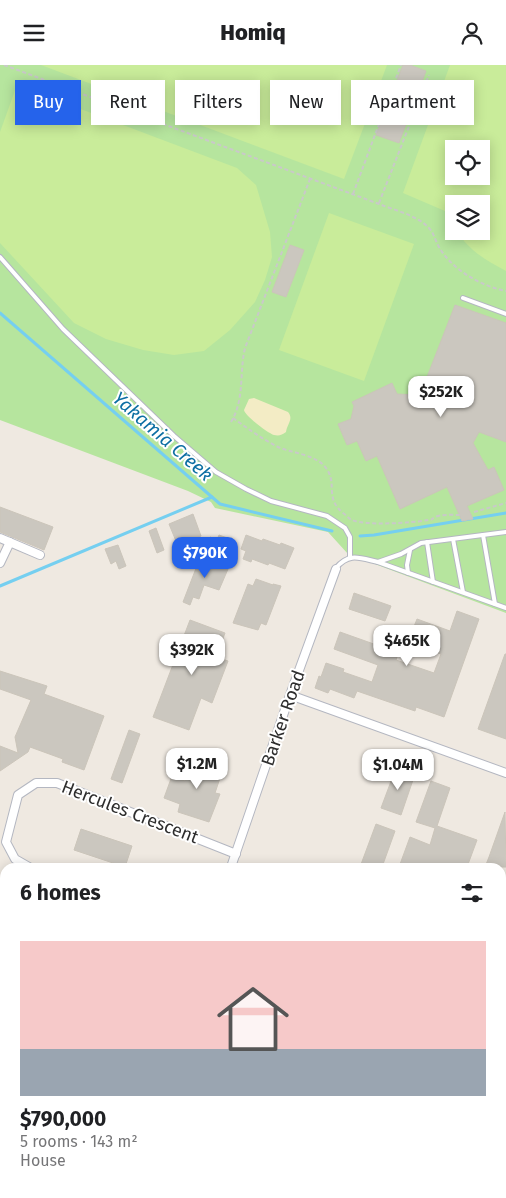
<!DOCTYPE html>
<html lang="en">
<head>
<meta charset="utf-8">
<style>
	:root { --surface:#fff; --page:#f6f6f6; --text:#202124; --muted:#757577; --line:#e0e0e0; --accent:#2563eb }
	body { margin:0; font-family:"Fira Sans",sans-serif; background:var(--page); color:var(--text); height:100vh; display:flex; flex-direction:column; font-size:19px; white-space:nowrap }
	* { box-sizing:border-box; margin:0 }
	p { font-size:16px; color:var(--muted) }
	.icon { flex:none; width:28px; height:28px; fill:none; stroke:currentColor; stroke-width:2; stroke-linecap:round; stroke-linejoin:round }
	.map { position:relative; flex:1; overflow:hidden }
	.side { position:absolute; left:0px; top:798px; width:506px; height:336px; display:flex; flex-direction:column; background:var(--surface); border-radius:15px 15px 0 0; box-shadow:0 2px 12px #0003 }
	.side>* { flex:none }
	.banner { position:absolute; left:15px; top:15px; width:476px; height:45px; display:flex; gap:10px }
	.tools { position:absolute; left:445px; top:75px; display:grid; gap:10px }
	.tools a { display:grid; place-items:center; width:45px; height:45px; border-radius:0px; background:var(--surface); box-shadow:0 2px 12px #0003; font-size:25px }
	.price { position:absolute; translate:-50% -42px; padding:0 11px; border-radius:10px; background:#fff; color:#222; font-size:16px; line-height:32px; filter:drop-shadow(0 1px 2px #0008) }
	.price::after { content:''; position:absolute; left:50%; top:30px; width:15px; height:11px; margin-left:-8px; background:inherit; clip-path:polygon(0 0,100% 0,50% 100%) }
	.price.selected { background:var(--accent); color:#fff }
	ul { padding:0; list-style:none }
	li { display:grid; align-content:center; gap:10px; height:265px; padding:0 20px }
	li+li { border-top:1px solid var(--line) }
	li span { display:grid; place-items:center; height:155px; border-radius:0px; color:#555 }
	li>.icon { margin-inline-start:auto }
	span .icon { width:90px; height:90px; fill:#fffc; stroke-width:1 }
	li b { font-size:21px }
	h2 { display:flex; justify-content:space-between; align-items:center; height:60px; padding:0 20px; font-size:21px }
	.tag { padding:0 18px; border-radius:0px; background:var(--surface); box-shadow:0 2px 12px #0003; font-size:18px; line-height:45px }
	.tag.selected { background:var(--accent); color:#fff }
	header { display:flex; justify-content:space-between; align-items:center; height:65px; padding:0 20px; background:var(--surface); font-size:22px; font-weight:800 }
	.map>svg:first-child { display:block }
	.green { fill:#b6e59e; fill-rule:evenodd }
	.sand { fill:#f3ecc5 }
	.pitch { fill:#c9ec9a; fill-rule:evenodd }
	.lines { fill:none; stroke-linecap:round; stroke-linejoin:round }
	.stream { stroke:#75cff0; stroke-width:3 }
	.building { fill:#cbc7bf; stroke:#cbc5ba }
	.lane-casing { stroke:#b4b7c1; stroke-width:6 }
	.street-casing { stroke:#b4b7c1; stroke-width:10 }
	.path { stroke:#c9c9c9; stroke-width:2; stroke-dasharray:4 2.5; stroke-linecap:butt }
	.lane { stroke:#fff; stroke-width:4 }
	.street { stroke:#fff; stroke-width:8 }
	.labels { text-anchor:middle; stroke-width:4; stroke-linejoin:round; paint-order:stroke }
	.street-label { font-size:18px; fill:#2e2e2e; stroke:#fff }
	.water-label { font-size:19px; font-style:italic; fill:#0d6fa3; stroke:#fff }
</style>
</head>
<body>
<header><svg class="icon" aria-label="menu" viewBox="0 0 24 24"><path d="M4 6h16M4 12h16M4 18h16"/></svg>Homiq<svg class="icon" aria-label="person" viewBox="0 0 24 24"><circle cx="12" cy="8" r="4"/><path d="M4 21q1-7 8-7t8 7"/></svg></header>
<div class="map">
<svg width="506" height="1133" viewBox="0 0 506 1133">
	<rect width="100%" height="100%" fill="#efe9e1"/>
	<path class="green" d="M0 0H506V548L348 489 328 467 215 443 211 437 188 426 0 355ZM454 84H481V111H454ZM454 139H481V166H454Z"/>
	<path class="sand" d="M254 333 288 347C294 354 287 359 286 367 282 370 279 371 274 370 268 368 245 351 244 345L249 334Z"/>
	<g class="pitch">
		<path d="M41 0H387L344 114Z"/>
		<path d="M450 0H506V206C487 196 468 185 457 166H481V139H454V161L445 146 403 128ZM454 84H481V111H454Z"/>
		<path d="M17 20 237 103 256 120 270 167 272 192 265 215 255 237 230 265 204 286 174 290 143 285 106 274 74 258 0 178V67Z"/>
		<path d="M329 148 414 179 364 316 279 285Z"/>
	</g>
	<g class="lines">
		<g class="stream">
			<path d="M0 248 220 439 332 466"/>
			<path d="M360 471 374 470 506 448"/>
			<path d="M0 521 212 432"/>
		</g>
	</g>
	<g class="building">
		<path d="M403 0H410L426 6 399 78 376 70Z"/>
		<path d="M290 180 304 185 286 232 272 227Z"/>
		<path d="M455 240 506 258V377L479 367 473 378 488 405 494 402 504 425 467 441 473 454 462 456 447 422 400 444 377 391 366 396 357 376 347 380 338 359 351 354 354 341 352 337 392 318 397 329 420 330Z"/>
		<path d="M0 442 53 462 44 485 0 467Z"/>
		<path d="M193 449 201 471 178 481 169 459Z"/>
		<path d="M156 463 164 485 157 488 149 466Z"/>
		<path d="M219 470 233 475 228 488 207 480 210 472 217 475Z"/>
		<path d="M246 470 262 476 263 474 280 480 281 478 294 483 285 504 269 498 268 500 252 494 251 497 243 494 246 486 241 484Z"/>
		<path d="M118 480 126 501 119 504 116 496 111 499 105 484Z"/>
		<path d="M200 493 228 504 219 525 204 520 199 534 193 532 190 540 183 537Z"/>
		<path d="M256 514 273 520V519L281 521 266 560 261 558 258 565 233 558 248 519 253 521Z"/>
		<path d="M354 528 391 541 385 556 349 544Z"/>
		<path d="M457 546 479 554 444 652 416 642 415 646 357 626 354 633 330 624 328 628 315 623 319 611 321 612 326 598 344 604 343 607 372 617 378 600 334 584 340 567 385 583 387 579 400 584 396 595 434 608 441 589 408 577 417 554 450 566Z"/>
		<path d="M190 555 225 568 216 592 228 596 212 638 201 633 189 665 153 652Z"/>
		<path d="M505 589H506V674L478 664Z"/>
		<path d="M0 606 47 621 44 629 104 651 84 705 62 697 63 694 30 682 28 687 0 706V681L18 688 15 672 31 635 0 624Z"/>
		<path d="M129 665 140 669 122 718 111 714Z"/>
		<path d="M195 690 218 698 215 704 222 707 215 728 220 729 209 757 178 747 180 739 164 733 172 711 185 716Z"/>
		<path d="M396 703 415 709 401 750 381 743Z"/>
		<path d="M431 716 450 723 437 761 477 775 467 802H399L410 772 430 780 435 763 416 757Z"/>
		<path d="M505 747 506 802H485L489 792Z"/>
		<path d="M376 759 395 766 382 802H360Z"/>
		<path d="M81 764 132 781 125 802 74 785Z"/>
	</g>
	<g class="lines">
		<g class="lane-casing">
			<g id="lane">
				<path d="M0 192 63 264 174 371 216 407 246 424 271 436 327 451 345 463 350 472V492"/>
				<path d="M463 233 506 249"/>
				<path d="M483 470 495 539"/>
				<path d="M453 474 463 527"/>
				<path d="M427 477 433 517"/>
				<path d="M378 497 401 489 421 478 506 467"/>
				<path d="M336 503C349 487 360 493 378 497L506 543"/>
				<path d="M408 508 407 500 410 485"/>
			</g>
		</g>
		<g class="street-casing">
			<g id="street">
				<path d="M0 473 40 490"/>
				<path d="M0 498 10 477"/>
				<path d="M290 630 506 708"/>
				<path d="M29 802 15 794 6 777 18 730 36 718H57L236 789"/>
				<path d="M231 802 290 630 336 504"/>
				<path d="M501 1050 506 1053"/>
				<path d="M364 1129 369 1133"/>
				<path d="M107 1133 108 1129"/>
			</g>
		</g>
		<g class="path">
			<path d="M4 0 379 139C394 145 416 150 428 162 434 168 435 175 439 182 452 205 481 221 506 226"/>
			<path d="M353 129 401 0"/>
			<path d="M379 138 429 10"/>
			<path d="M233 353C247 363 262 374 278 382 292 388 317 390 326 403 338 419 324 432 343 448 346 450 349 454 352 455 366 461 412 458 428 455 434 454 430 455 435 452 442 449 453 450 461 450"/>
			<path d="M231 357C245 334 239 308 245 283L310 114"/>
			<path d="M474 447 506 438"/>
		</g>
		<use href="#lane" class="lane"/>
		<use href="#street" class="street"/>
	</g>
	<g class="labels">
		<g class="street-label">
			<text transform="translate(283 653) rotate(-71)" y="6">Barker Road</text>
			<text transform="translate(130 747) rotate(21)" y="6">Hercules Crescent</text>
		</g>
		<g class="water-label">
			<text transform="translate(163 371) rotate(41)" y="7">Yakamia Creek</text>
		</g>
	</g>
</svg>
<div class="tools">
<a><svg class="icon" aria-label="locate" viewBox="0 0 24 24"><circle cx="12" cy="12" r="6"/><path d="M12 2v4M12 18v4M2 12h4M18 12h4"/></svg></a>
<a><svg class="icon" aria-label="layers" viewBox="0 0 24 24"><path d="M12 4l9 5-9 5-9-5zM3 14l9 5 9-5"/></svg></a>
</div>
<b class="price" style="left:441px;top:353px">$252K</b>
<b class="price selected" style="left:205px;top:514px">$790K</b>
<b class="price" style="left:407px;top:602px">$465K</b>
<b class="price" style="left:192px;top:611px">$392K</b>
<b class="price" style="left:197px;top:725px">$1.2M</b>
<b class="price" style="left:398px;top:726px">$1.04M</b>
<div class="banner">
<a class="tag selected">Buy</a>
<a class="tag">Rent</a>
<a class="tag">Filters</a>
<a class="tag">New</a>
<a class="tag">Apartment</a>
</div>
<section class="side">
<h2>6 homes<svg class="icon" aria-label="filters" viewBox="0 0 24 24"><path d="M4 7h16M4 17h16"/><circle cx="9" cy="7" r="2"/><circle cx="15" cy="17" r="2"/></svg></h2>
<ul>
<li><span style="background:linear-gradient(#f6c9c9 70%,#9aa5b1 0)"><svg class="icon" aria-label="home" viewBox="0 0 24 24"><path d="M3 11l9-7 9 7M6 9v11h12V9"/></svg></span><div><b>$790,000</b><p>5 rooms · 143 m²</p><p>House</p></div></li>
</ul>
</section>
</div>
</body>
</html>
